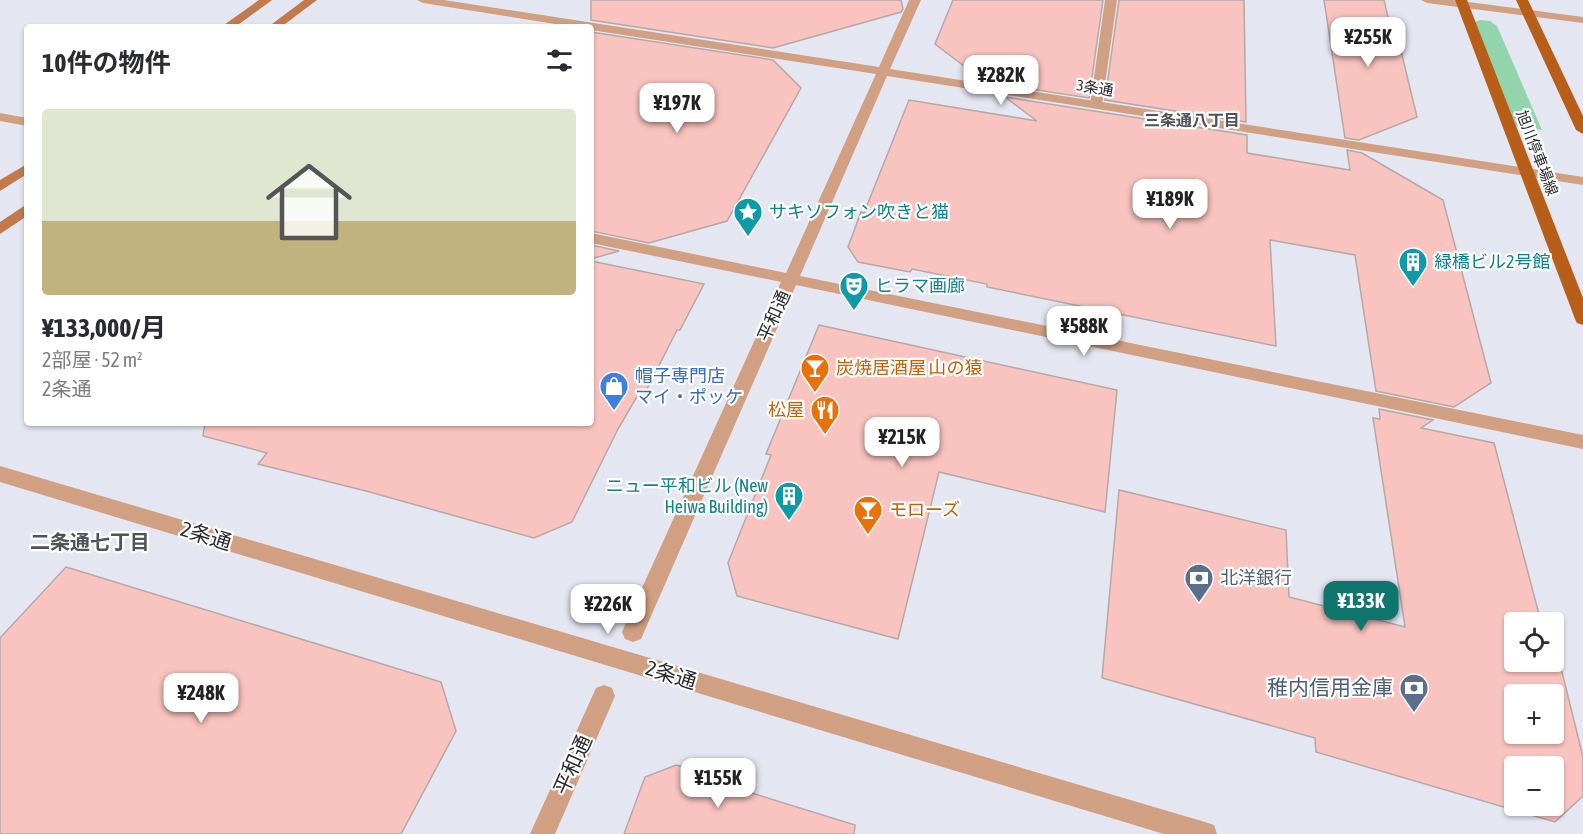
<!DOCTYPE html>
<html lang="ja">
<head>
<meta charset="utf-8">
<style>
	:root { --surface:#fff; --page:#f2f2f3; --text:#2b2b33; --muted:#7c7c81; --line:#e1e1e2; --accent:#0f766e }
	body { margin:0; font-family:"Asap Condensed","Noto Sans JP",sans-serif; background:var(--page); color:var(--text); height:100vh; display:flex; flex-direction:column; font-size:22px; white-space:nowrap }
	* { box-sizing:border-box; margin:0 }
	p { font-size:20px; color:var(--muted) }
	.icon { flex:none; width:33px; height:33px; fill:none; stroke:currentColor; stroke-width:2; stroke-linecap:round; stroke-linejoin:round }
	.map { position:relative; flex:1; overflow:hidden }
	.details { position:absolute; left:24px; top:24px; width:570px; height:402px; display:flex; flex-direction:column; background:var(--surface); border-radius:6px; box-shadow:0 2px 4px #0004 }
	.details>* { flex:none }
	.fabs { position:absolute; left:1504px; top:612px; display:grid; gap:12px }
	.fabs a { display:grid; place-items:center; width:60px; height:60px; border-radius:6px; background:var(--surface); box-shadow:0 2px 4px #0004; font-size:30px }
	.price { position:absolute; translate:-50% -51px; padding:0 14px; border-radius:12px; background:#fff; color:#222; font-size:20px; line-height:39px; filter:drop-shadow(0 2px 3px #0008) }
	.price::after { content:''; position:absolute; left:50%; top:36px; width:18px; height:14px; margin-left:-9px; background:inherit; clip-path:polygon(0 0,100% 0,50% 100%) }
	.price.active { background:var(--accent); color:#fff }
	ul { padding:0; list-style:none }
	li { display:grid; align-content:center; gap:12px; height:318px; padding:0 18px }
	li+li { border-top:2px solid var(--line) }
	li span { display:grid; place-items:center; height:186px; border-radius:6px; color:#555 }
	li>.icon { margin-inline-start:auto }
	span .icon { width:108px; height:108px; fill:#fffc; stroke-width:1 }
	li b { font-size:26px }
	h2 { display:flex; justify-content:space-between; align-items:center; height:72px; padding:0 18px; font-size:26px }
	.map>svg:first-child { display:block }
	.green { fill:#92d4ac }
	.building { fill:#f9c4bf; stroke:#b5a8a6; stroke-width:1.5; fill-rule:evenodd }
	.lines { fill:none; stroke-linecap:round; stroke-linejoin:round }
	.lane { fill:#d19f81; fill-rule:evenodd }
	.street { fill:#d19f81; fill-rule:evenodd }
	.secondary { fill:#c37a4b; fill-rule:evenodd }
	.primary { fill:#b75e18; fill-rule:evenodd }
	.labels { text-anchor:middle; stroke-width:4.5; stroke-linejoin:round; paint-order:stroke }
	.far-street-label { font-size:15px; fill:#2a2b2f; stroke:#fff }
	.far-neighbourhood-label { font-size:16px; font-weight:bold; fill:#50525b; stroke:#fff }
	.culture-label { font-size:18px; fill:#0d838f; stroke:#fff; text-anchor:start }
	.street-label { font-size:18px; fill:#2a2b2f; stroke:#fff }
	.food-label { font-size:18px; fill:#c56008; stroke:#fff; text-anchor:start }
	.shop-label { font-size:18px; fill:#366cbe; stroke:#fff; text-anchor:start }
	.service-label { font-size:18px; fill:#4e5e75; stroke:#fff; text-anchor:start }
	.neighbourhood-label { font-size:20px; font-weight:bold; fill:#50525b; stroke:#fff }
	.near-street-label { font-size:21px; fill:#2a2b2f; stroke:#fff }
	.near-service-label { font-size:21px; fill:#4e5e75; stroke:#fff; text-anchor:end }
</style>
</head>
<body>
<div class="map">
<svg width="1583" height="834" viewBox="0 0 1583 834">
	<rect width="100%" height="100%" fill="#e4e6f2"/>
	<path class="green" d="M1480 20 1490 21 1497 26 1542 130 1516 126 1475 22Z"/>
	<g class="building">
		<path d="M591 0H901L903 9 901 12 773 48 591 20Z"/>
		<path d="M953 0H1103L1089 98 985 82 935 44Z"/>
		<path d="M1119 0H1244L1246 122 1105 100Z"/>
		<path d="M1324 0H1384L1390 26H1395L1417 117 1359 140 1345 138Z"/>
		<path d="M591 32 773 60 801 88 727 221 649 243 591 231Z"/>
		<path d="M1005 97 1247 135V153L1350 170 1347 150 1362 153 1443 200 1491 383 1454 407 1376 391 1355 255 1270 240 1276 346 987 287V284L912 269 910 272 858 262 848 247 861 212 864 213 909 100 1037 121Z"/>
		<path d="M591 245 619 251 591 259Z"/>
		<path d="M591 261 704 284 680 330H677L644 395 639 393 618 429 572 522 534 538 366 491 258 464 267 453 203 436 205 423H593H591Z"/>
		<path d="M819 325 1117 390 1105 512 939 472 898 639 737 596 728 563 771 455 766 454Z"/>
		<path d="M1379 409 1433 420 1421 428 1494 443 1541 622H1515V662H1551L1552 665 1561 668 1583 757V796L1555 822 1316 752 1315 738 1102 678 1119 490 1286 530 1289 597 1405 627 1373 418 1380 419ZM1515 694H1554V734H1515ZM1515 766H1554V806H1515Z"/>
		<path d="M66 567 441 682 456 731 401 834H0V638Z"/>
		<path d="M676 765 744 785 742 790 855 825 854 834H624L645 777Z"/>
	</g>
	<g class="lines">
		<path class="lane" d="M1105 0H1117L1102 105 1096 109 1090 105Z"/>
		<g class="street">
			<path d="M417 0H444L879 67 909 0H921L890 69 1583 177V185L887 76 800 276 1583 435V449L796 285 641 639 633 642 625 639 622 632 781 282 591 243V233L786 273 876 74 591 30V27H574L423 3Z"/>
			<path d="M1421 0H1453L1583 17V23L1427 3Z"/>
			<path d="M0 113 27 118V126L0 121Z"/>
			<path d="M0 466 1205 822 1214 825 1217 834H1164L0 482Z"/>
			<path d="M604 685 612 688 615 696 555 834H530L596 688Z"/>
		</g>
		<g class="secondary">
			<path d="M259 0H272L235 27H221Z"/>
			<path d="M304 0H317L281 27H268Z"/>
			<path d="M27 164V174L0 191V180Z"/>
			<path d="M27 204V216L0 234V222Z"/>
		</g>
		<g class="primary">
			<path d="M1455 0H1467L1583 298V325L1577 323 1575 319Z"/>
			<path d="M1516 0H1528L1583 116V134L1576 130Z"/>
		</g>
	</g>
	<defs>
		<g id="sight-pin" transform="scale(1.5)"><path d="M0 17L-7.5 6A9.5 9.5 0 1 1 7.5 6Z" fill="#0f9aa8" stroke="#fff"/><path d="M0-6L1.8-2.2L6-1.7L2.9 1.2L3.7 5.4L0 3.3L-3.7 5.4L-2.9 1.2L-6-1.7L-1.8-2.2Z" fill="#fff"/></g>
		<g id="building-pin" transform="scale(1.5)"><path d="M0 17L-7.5 6A9.5 9.5 0 1 1 7.5 6Z" fill="#0f9aa8" stroke="#fff"/><path d="M-4-6H4V6H1V3H-1V6H-4ZM-2.5-4.3h1.7v1.8h-1.7ZM.8-4.3h1.7v1.8H.8ZM-2.5-1h1.7V.8h-1.7ZM.8-1h1.7V.8H.8Z" fill="#fff"/></g>
		<g id="theatre-pin" transform="scale(1.5)"><path d="M0 17L-7.5 6A9.5 9.5 0 1 1 7.5 6Z" fill="#0f9aa8" stroke="#fff"/><path d="M-5-5.5Q0-4 5-5.5V0Q5 5 0 6Q-5 5-5 0ZM-3.3-2.5H-1v1.5H-3.3ZM1-2.5H3.3v1.5H1ZM-2.8 1Q0 5.5 2.8 1Z" fill="#fff"/></g>
		<g id="bar-pin" transform="scale(1.5)"><path d="M0 17L-7.5 6A9.5 9.5 0 1 1 7.5 6Z" fill="#e8710a" stroke="#fff"/><path d="M-6-5H6L.8 .8V4.5H3.5V6h-7V4.5H-.8V.8Z" fill="#fff"/></g>
		<g id="shop-pin" transform="scale(1.5)"><path d="M0 17L-7.5 6A9.5 9.5 0 1 1 7.5 6Z" fill="#3f7fe0" stroke="#fff"/><path d="M-5-2.5h2.3a2.7 3.5 0 0 1 5.4 0H5L5.5 6h-11ZM-1.5-2.5h3a1.5 2.3 0 0 0-3 0Z" fill="#fff"/></g>
		<g id="restaurant-pin" transform="scale(1.5)"><path d="M0 17L-7.5 6A9.5 9.5 0 1 1 7.5 6Z" fill="#e8710a" stroke="#fff"/><path d="M-5-6h1v4h1v-4h1v4h1v-4h1v5L-1.5 .5V6h-2V.5L-5-1ZM5-6V6H3V1.5H1.5Q1.5-4 5-6Z" fill="#fff"/></g>
		<g id="bank-pin" transform="scale(1.5)"><path d="M0 17L-7.5 6A9.5 9.5 0 1 1 7.5 6Z" fill="#5c6f8a" stroke="#fff"/><path d="M-6-4H6V4H-6ZM0-2.3a2.3 2.3 0 1 0 0 4.6a2.3 2.3 0 1 0 0-4.6Z" fill="#fff"/></g>
	</defs>
	<g fill-rule="evenodd">
		<use href="#sight-pin" x="748" y="212"/>
		<use href="#building-pin" x="1413" y="262"/>
		<use href="#theatre-pin" x="854" y="286"/>
		<use href="#bar-pin" x="815" y="368"/>
		<use href="#shop-pin" x="614" y="386"/>
		<use href="#restaurant-pin" x="825" y="410"/>
		<use href="#building-pin" x="789" y="496"/>
		<use href="#bar-pin" x="868" y="510"/>
		<use href="#bank-pin" x="1199" y="578"/>
		<use href="#bank-pin" x="1414" y="688"/>
	</g>
	<g class="labels">
		<g class="far-street-label">
			<text transform="translate(1095 88) rotate(9)" y="5">3条通</text>
			<text transform="translate(1537 153) rotate(69)" y="5">旭川停車場線</text>
		</g>
		<g class="far-neighbourhood-label">
			<text x="1192" y="126">三条通八丁目</text>
		</g>
		<g class="culture-label">
			<text x="769" y="218">サキソフォン吹きと猫</text>
			<text x="1434" y="268">緑橋ビル2号館</text>
			<text x="875" y="292">ヒラマ画廊</text>
			<text x="768" y="492" text-anchor="end">ニュー平和ビル (New<tspan x="768" dy="21">Heiwa Building)</tspan></text>
		</g>
		<g class="street-label">
			<text transform="translate(774 316) rotate(-66)" y="6">平和通</text>
		</g>
		<g class="food-label">
			<text x="836" y="374">炭焼居酒屋 山の猿</text>
			<text x="804" y="416" text-anchor="end">松屋</text>
			<text x="889" y="516">モローズ</text>
		</g>
		<g class="shop-label">
			<text x="635" y="382">帽子専門店<tspan x="635" dy="21">マイ・ポッケ</tspan></text>
		</g>
		<g class="service-label">
			<text x="1220" y="584">北洋銀行</text>
		</g>
		<g class="neighbourhood-label">
			<text x="90" y="549">二条通七丁目</text>
		</g>
		<g class="near-street-label">
			<text transform="translate(206 536) rotate(17)" y="7">2条通</text>
			<text transform="translate(671 675) rotate(17)" y="7">2条通</text>
			<text transform="translate(573 765) rotate(-66)" y="7">平和通</text>
		</g>
		<g class="near-service-label">
			<text x="1393" y="695">稚内信用金庫</text>
		</g>
	</g>
</svg>
<div class="fabs">
<a><svg class="icon" aria-label="locate" viewBox="0 0 24 24"><circle cx="12" cy="12" r="6"/><path d="M12 2v4M12 18v4M2 12h4M18 12h4"/></svg></a>
<a>+</a>
<a>−</a>
</div>
<b class="price" style="left:1368px;top:68px">¥255K</b>
<b class="price" style="left:1001px;top:106px">¥282K</b>
<b class="price" style="left:677px;top:134px">¥197K</b>
<b class="price" style="left:1170px;top:230px">¥189K</b>
<b class="price" style="left:1084px;top:357px">¥588K</b>
<b class="price" style="left:902px;top:468px">¥215K</b>
<b class="price active" style="left:1361px;top:632px">¥133K</b>
<b class="price" style="left:608px;top:635px">¥226K</b>
<b class="price" style="left:201px;top:724px">¥248K</b>
<b class="price" style="left:718px;top:809px">¥155K</b>
<section class="details">
<h2>10件の物件<svg class="icon" aria-label="filters" viewBox="0 0 24 24"><path d="M4 7h16M4 17h16"/><circle cx="9" cy="7" r="2"/><circle cx="15" cy="17" r="2"/></svg></h2>
<ul>
<li><span style="background:linear-gradient(#dfe7d0 60%,#c2b280 0)"><svg class="icon" aria-label="home" viewBox="0 0 24 24"><path d="M3 11l9-7 9 7M6 9v11h12V9"/></svg></span><div><b>¥133,000/月</b><p>2部屋 · 52 m²</p><p>2条通</p></div></li>
</ul>
</section>
</div>
</body>
</html>
